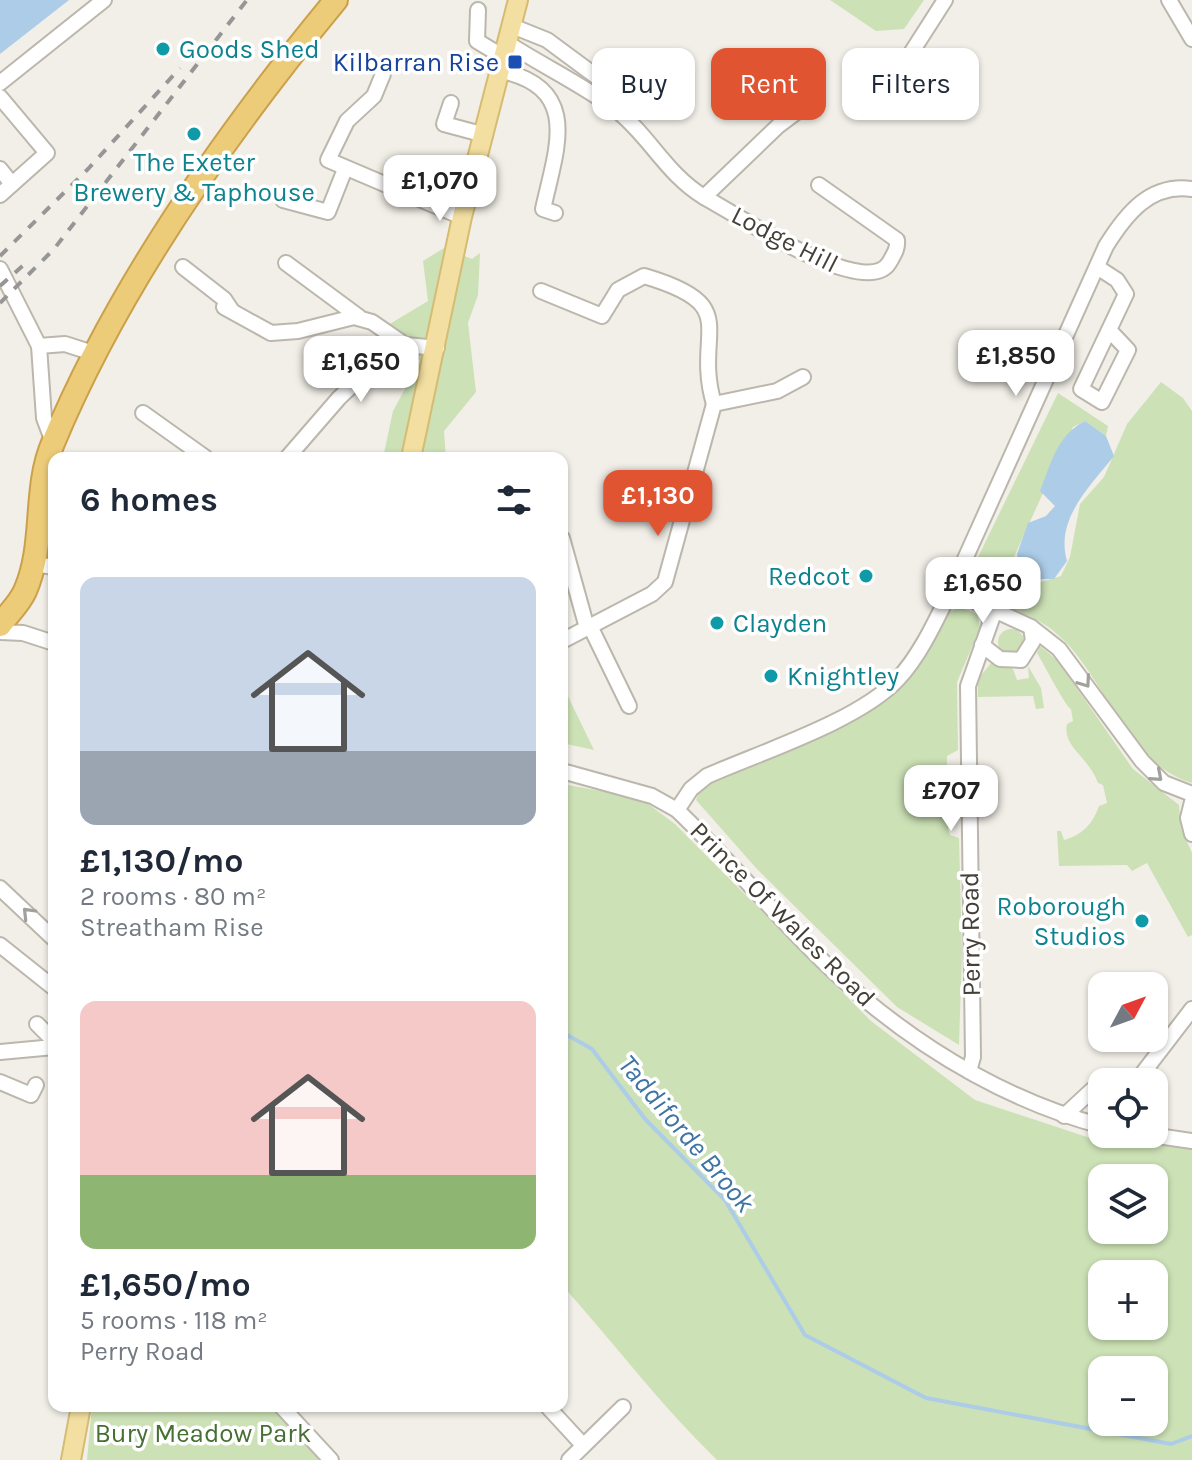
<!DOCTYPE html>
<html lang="en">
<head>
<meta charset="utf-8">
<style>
	:root { --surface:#fff; --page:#f2f2f3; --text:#1f2937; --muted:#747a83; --accent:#e05432 }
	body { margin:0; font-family:Karla,sans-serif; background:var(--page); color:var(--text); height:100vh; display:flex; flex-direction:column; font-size:30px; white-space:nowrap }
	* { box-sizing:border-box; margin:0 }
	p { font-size:26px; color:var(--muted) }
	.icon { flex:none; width:44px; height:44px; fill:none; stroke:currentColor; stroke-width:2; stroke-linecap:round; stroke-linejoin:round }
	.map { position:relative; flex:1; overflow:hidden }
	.side { position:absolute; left:48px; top:452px; width:520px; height:960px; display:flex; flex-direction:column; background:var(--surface); border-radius:16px; box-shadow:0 2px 6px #0004 }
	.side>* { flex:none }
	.banner { position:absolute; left:592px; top:48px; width:480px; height:72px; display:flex; gap:16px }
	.needle { width:52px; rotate:49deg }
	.controls { position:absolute; left:1088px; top:972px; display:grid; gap:16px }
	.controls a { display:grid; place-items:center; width:80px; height:80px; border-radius:16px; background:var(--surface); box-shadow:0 2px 6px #0004; font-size:40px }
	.price { position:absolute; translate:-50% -68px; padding:0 18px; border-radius:16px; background:#fff; color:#222; font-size:26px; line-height:52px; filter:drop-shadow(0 2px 4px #0008) }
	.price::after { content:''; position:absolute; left:50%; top:48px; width:24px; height:18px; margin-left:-12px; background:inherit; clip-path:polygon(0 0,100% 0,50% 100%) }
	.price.on { background:var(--accent); color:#fff }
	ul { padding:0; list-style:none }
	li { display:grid; align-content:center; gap:16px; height:424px; padding:0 32px }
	li span { display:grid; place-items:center; height:248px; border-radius:16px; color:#555 }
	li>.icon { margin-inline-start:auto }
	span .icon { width:144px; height:144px; fill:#fffc; stroke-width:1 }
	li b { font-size:34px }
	h2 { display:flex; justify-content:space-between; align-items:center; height:96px; padding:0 32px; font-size:34px }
	.chip { padding:0 28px; border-radius:16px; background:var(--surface); box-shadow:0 2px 6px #0004; font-size:28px; line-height:72px }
	.chip.on { background:var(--accent); color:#fff }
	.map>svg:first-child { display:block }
	.green { fill:#cce1b6; fill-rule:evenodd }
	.water { fill:#accce7 }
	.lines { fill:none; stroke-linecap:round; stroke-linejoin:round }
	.stream { stroke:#accce7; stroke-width:4 }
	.minor-casing { stroke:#bcb7ac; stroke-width:18 }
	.major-casing { stroke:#d5bc73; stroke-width:22 }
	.highway-casing { stroke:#caa14a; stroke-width:26 }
	.minor { stroke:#fff; stroke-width:14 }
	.major { stroke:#f2dfa1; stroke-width:18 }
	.highway { stroke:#eccb79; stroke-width:22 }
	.rail { stroke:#969696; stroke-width:4; stroke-dasharray:10 10; stroke-linecap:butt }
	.oneway { stroke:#a2a09c }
	.culture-dot { fill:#0f9aa8; stroke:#fff; stroke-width:3 }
	.transit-dot { fill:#1a4fb4; stroke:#fff; stroke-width:3 }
	.labels { text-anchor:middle; stroke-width:7; stroke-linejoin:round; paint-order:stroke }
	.culture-label { font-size:26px; fill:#0d838f; stroke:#fff; text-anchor:start }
	.transit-label { font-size:26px; fill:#164399; stroke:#fff; text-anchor:end }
	.street-label { font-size:26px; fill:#444038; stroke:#fff }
	.park-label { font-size:26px; fill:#466f32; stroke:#fff }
	.water-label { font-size:28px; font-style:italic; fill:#3e74a3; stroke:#fff }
</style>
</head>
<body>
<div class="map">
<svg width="1192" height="1460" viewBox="0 0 1192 1460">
	<rect width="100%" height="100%" fill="#f2efe8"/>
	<g class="green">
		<path d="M830 0H924L904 29 876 31Z"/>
		<path d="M444 248 472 259 480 253 478 295 468 323 476 392 444 431 446 458H383L393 411 420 361 388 325 428 301 423 261Z"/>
		<path d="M1161 382 1183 398 1192 411V783C1123 762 1107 677 1057 634 1033 612 992 603 962 590L1058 393 1108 426 1106 436 1085 421 1073 427 1009 568 1038 583 1061 576 1070 557 1080 504 1104 477 1127 424Z"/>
		<path d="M960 607 977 614 980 628 957 682 958 750 947 756V766L956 769 957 820 948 828 950 835 959 838 962 953 959 1045 897 1007 756 868 696 800 702 783 714 776C774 752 864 731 906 679 924 657 932 616 960 607Z"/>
		<circle cx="1011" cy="642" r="13"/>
		<path d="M1040 646 1058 661 1133 769 1179 805 1181 828 1192 853V935L1188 937 1147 863 1132 871 1127 865 1059 866 1057 831H1061L1064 840C1083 835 1093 823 1099 806L1107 803 1103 785 1098 783C1089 757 1062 747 1067 724L1073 721 1071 709C1065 706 1044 664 1037 653Z"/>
		<path d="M992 662 1013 669 1017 680 1029 678 1028 666 1041 688 1044 708 1036 709 1033 696 978 697V679Z"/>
		<path d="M562 684 594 750 562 743Z"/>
		<path d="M562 784 640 798 675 824 871 1021 975 1100 1093 1139 1192 1148V1460H717C661 1406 614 1343 562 1285ZM1102 1178H1154V1230H1102ZM1102 1274H1154V1326H1102ZM1102 1370H1154V1422H1102Z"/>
		<path d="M92 1406H272L319 1460H87Z"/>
	</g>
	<g class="water">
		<path d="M0 0H69L0 54Z"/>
		<path d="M1085 421 1106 436 1114 456C1089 487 1055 520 1067 561L1054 579H1037L1020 571 1017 554 1028 523 1046 516 1055 506 1040 491C1051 464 1057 435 1085 421Z"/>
	</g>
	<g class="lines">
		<path class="stream" d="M562 1032 592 1049 645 1119 725 1200 805 1335 926 1398 1171 1444 1192 1436"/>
		<g class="minor-casing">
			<g id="minor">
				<path d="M1169 0 1192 39"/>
				<path d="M478 10 477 41 505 58"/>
				<path d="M512 26 547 40 616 91"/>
				<path d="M509 44C543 66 583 85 615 109 649 135 666 174 704 197 734 213 865 301 889 263 894 254 898 249 897 240L819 185"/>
				<path d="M906 61 945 0"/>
				<path d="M502 71C582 89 556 149 543 209L555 213"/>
				<path d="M383 74 374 96 347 121 328 160 462 217"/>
				<path d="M0 83 104 0"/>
				<path d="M0 97 47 153 0 195"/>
				<path d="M451 103 444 124 485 135"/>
				<path d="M0 169 12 184"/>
				<path d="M704 197 778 126 814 99"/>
				<path d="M283 200 328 212 345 169"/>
				<path d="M286 263 359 317"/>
				<path d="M183 267 224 299 232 311"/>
				<path d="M1097 267 1117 280 1126 294 1081 389 1102 402 1128 350 1110 331"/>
				<path d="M0 269 39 346 44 418 53 442"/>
				<path d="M541 291 602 316 618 290 644 276C746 306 692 330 714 404"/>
				<path d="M224 307 271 333 298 331 354 317 372 322 401 342"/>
				<path d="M39 346 65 344 96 354"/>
				<path d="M714 404 777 391 803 377"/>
				<path d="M143 413 206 458"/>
				<path d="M287 458 339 398 396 344 437 348"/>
				<path d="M562 538 587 628"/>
				<path d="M34 564 54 567"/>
				<path d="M951 590 1031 627 1059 649 1142 761 1164 783 1192 794"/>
				<path d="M590 626 629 706"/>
				<path d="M0 632 23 633 54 643"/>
				<path d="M562 641 652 594 665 582 714 404"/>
				<path d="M982 645 1000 659 1021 660 1033 641 1031 627"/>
				<path d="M562 771 652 796 677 810C740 870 795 940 862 997 931 1055 1014 1103 1102 1126"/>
				<path d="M1192 802 1188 818 1192 834"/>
				<path d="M677 810 691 789 707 776C761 752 859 721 898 679 921 654 936 620 951 590L1106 246C1126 214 1150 183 1192 189"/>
				<path d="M0 888 54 939"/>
				<path d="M0 945 54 988"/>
				<path d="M37 1024 54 1041"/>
				<path d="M0 1052 54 1047"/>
				<path d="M969 1071 973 1057 968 686 995 610"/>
				<path d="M0 1082 31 1095 36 1085"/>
				<path d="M1136 1082 1192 1009"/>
				<path d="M1064 1116 1092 1090 1102 1088"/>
				<path d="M1144 1134 1192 1141"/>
				<path d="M281 1406 331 1460"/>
				<path d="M547 1406 582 1444"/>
				<path d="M569 1460 623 1407"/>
			</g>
		</g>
		<g class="major-casing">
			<g id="major">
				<path d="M411 458 462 217 518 0"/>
				<path d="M71 1460 81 1406"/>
			</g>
		</g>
		<g class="highway-casing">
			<path id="highway" d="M0 625C8 614 20 603 25 591 46 544 33 489 53 443 119 284 227 132 336 0"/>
		</g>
		<use href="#minor" class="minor"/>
		<use href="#major" class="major"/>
		<use href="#highway" class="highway"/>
		<g class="rail">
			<path d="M0 256 88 169 180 68"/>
			<path d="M0 286 27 262"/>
			<path d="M0 303 54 249 247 0"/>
		</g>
	</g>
	<defs><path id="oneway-chevron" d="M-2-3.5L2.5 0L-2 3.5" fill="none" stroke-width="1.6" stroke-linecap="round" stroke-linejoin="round" transform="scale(2)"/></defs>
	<g class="oneway">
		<use href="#oneway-chevron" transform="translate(1085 682) rotate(55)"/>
		<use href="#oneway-chevron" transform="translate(1157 776) rotate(41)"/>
		<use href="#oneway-chevron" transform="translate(28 913) rotate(-134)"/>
	</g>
	<g class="culture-dot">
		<circle cx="163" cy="49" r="8"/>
		<circle cx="194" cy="134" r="8"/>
		<circle cx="866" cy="576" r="8"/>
		<circle cx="717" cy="623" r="8"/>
		<circle cx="771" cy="676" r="8"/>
		<circle cx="1142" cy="921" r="8"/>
	</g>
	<rect class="transit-dot" x="507" y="54" width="16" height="16" rx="4"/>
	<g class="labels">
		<g class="culture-label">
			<text x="179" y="58">Goods Shed</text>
			<text x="194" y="171" text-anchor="middle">The Exeter<tspan x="194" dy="30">Brewery &amp; Taphouse</tspan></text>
			<text x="850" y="585" text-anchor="end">Redcot</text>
			<text x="733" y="632">Clayden</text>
			<text x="787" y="685">Knightley</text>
			<text x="1126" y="915" text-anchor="end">Roborough<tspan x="1126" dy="30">Studios</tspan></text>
		</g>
		<g class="transit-label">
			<text x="499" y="71">Kilbarran Rise</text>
		</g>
		<g class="street-label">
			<text transform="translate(785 239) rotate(27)" y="9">Lodge Hill</text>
			<text transform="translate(783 914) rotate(45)" y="9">Prince Of Wales Road</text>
			<text transform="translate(970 934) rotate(-91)" y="9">Perry Road</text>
		</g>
		<g class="park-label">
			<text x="203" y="1442">Bury Meadow Park</text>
		</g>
		<g class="water-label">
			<text transform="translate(687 1133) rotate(50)" y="10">Taddiforde Brook</text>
		</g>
	</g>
</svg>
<div class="controls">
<a><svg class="needle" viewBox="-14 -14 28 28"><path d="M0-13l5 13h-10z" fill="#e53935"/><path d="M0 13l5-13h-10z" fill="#747a83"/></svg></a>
<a><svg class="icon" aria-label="locate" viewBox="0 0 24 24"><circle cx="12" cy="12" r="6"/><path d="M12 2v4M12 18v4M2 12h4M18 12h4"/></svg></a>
<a><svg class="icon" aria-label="layers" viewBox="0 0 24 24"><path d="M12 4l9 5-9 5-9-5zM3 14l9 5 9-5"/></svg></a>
<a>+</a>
<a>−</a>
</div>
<b class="price" style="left:440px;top:223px">£1,070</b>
<b class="price" style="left:1016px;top:398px">£1,850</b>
<b class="price" style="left:361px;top:404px">£1,650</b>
<b class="price on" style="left:658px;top:538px">£1,130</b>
<b class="price" style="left:983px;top:625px">£1,650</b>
<b class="price" style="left:951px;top:833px">£707</b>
<div class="banner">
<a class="chip">Buy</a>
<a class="chip on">Rent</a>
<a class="chip">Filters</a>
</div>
<section class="side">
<h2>6 homes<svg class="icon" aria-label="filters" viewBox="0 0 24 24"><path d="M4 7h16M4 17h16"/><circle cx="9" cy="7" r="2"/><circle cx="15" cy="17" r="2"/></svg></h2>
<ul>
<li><span style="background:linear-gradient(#c9d6e8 70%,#9aa5b1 0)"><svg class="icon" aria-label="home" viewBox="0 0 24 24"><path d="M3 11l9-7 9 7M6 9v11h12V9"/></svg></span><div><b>£1,130/mo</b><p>2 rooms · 80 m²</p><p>Streatham Rise</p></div></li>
<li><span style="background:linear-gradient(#f6c9c9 70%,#8fb573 0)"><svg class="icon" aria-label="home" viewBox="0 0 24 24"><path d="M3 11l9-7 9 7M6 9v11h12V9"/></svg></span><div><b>£1,650/mo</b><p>5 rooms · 118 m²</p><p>Perry Road</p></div></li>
</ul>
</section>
</div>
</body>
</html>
